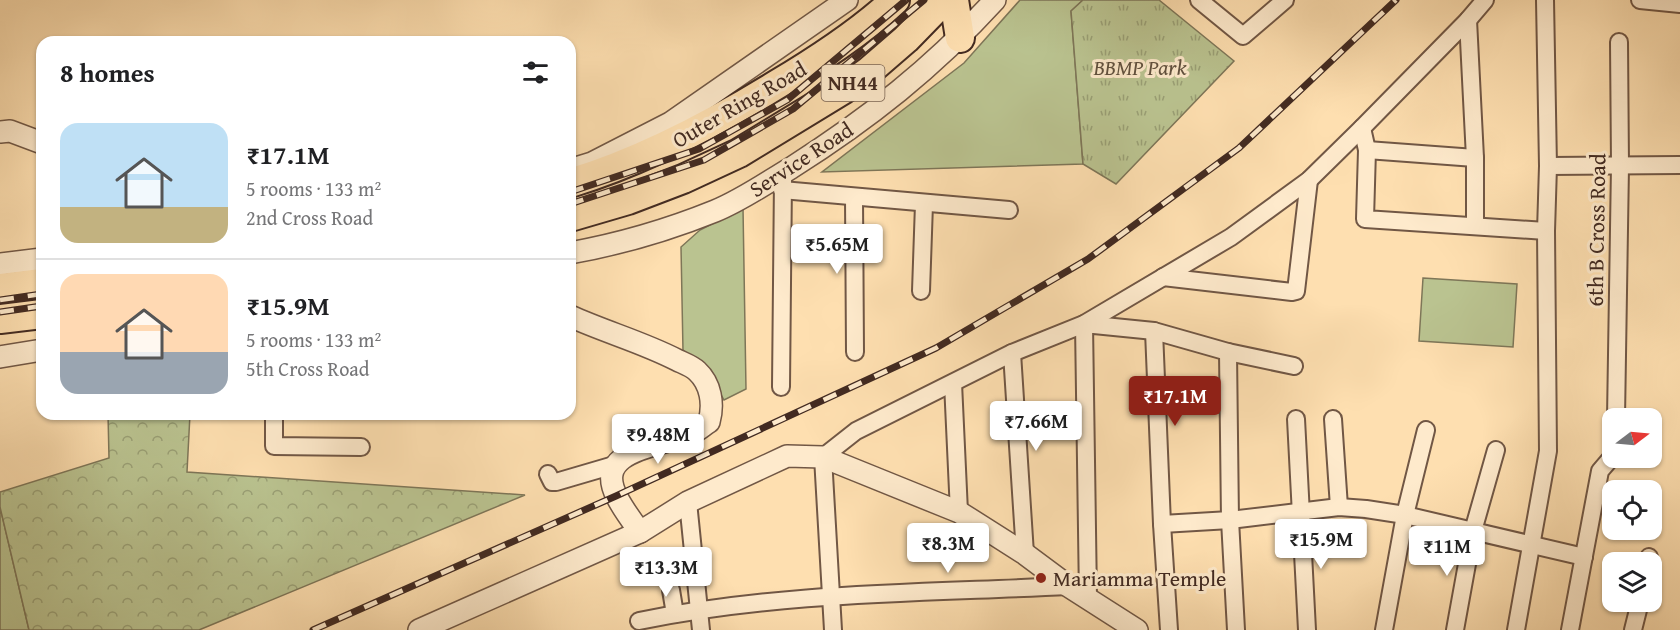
<!DOCTYPE html>
<html lang="en">
<head>
<meta charset="utf-8">
<style>
	:root { --surface:#fff; --page:#f6f6f6; --text:#202124; --muted:#757577; --line:#e0e0e0; --accent:#8f2418 }
	body { margin:0; font-family:"Gentium Book Plus",serif; background:var(--page); color:var(--text); height:100vh; display:flex; flex-direction:column; font-size:22px; white-space:nowrap }
	* { box-sizing:border-box; margin:0 }
	p { font-size:20px; color:var(--muted) }
	.icon { flex:none; width:33px; height:33px; fill:none; stroke:currentColor; stroke-width:2; stroke-linecap:round; stroke-linejoin:round }
	.map { position:relative; flex:1; overflow:hidden }
	.sheet { position:absolute; left:36px; top:36px; width:540px; height:384px; display:flex; flex-direction:column; background:var(--surface); border-radius:18px; box-shadow:0 2px 4px #0004 }
	.sheet>* { flex:none }
	.needle { width:39px; rotate:74deg }
	.buttons { position:absolute; left:1602px; top:408px; display:grid; gap:12px }
	.buttons a { display:grid; place-items:center; width:60px; height:60px; border-radius:12px; background:var(--surface); box-shadow:0 2px 4px #0004; font-size:30px }
	.price { position:absolute; translate:-50% -51px; padding:0 14px; border-radius:6px; background:#fff; color:#222; font-size:20px; line-height:39px; filter:drop-shadow(0 2px 3px #0008) }
	.price::after { content:''; position:absolute; left:50%; top:36px; width:18px; height:14px; margin-left:-9px; background:inherit; clip-path:polygon(0 0,100% 0,50% 100%) }
	.price.active { background:var(--accent); color:#fff }
	ul { padding:0; list-style:none }
	li { display:flex; align-items:center; gap:18px; height:150px; padding:0 24px }
	li+li { border-top:2px solid var(--line) }
	li span { display:grid; place-items:center; flex:none; width:168px; height:120px; border-radius:18px; color:#555 }
	li>.icon { margin-inline-start:auto }
	span .icon { width:72px; height:72px; fill:#fffc; stroke-width:1 }
	li b { font-size:26px }
	h2 { display:flex; justify-content:space-between; align-items:center; height:72px; padding:0 24px; font-size:26px }
	.map>svg:first-child { display:block }
	.grass { fill:#bac390; stroke:#7e7658; stroke-width:1.5 }
	.forest { fill:url(#forest-crowns); stroke:#7e7658; stroke-width:1.5 }
	.park { fill:url(#park-tufts); stroke:#7e7658; stroke-width:1.5 }
	.lines { fill:none; stroke-linecap:round; stroke-linejoin:round }
	.minor-casing { stroke:#715745; stroke-width:20 }
	.tertiary-casing { stroke:#715745; stroke-width:24 }
	.trunk-casing { stroke:#422a21; stroke-width:32 }
	.minor { stroke:#feeacc; stroke-width:16 }
	.tertiary { stroke:#feeacc; stroke-width:21 }
	.trunk { stroke:#fedfb0; stroke-width:28 }
	.rail-casing { stroke:#422a21; stroke-width:7 }
	.rail { stroke:#feeacc; stroke-width:4.5; stroke-dasharray:14; stroke-linecap:butt }
	.poi-dot { fill:#8f2418; stroke:#feeacc; stroke-width:2 }
	.labels { text-anchor:middle; stroke-width:6; stroke-linejoin:round; paint-order:stroke }
	.shield { fill:#feeacc; stroke:#7a6454; stroke-width:1.5 }
	.shield-label { font-size:21px; font-weight:bold; fill:#422a21 }
	.park-label { font-size:22px; font-style:italic; fill:#60503d; stroke:#feeacc }
	.street-label { font-size:22px; fill:#422a21; stroke:#feeacc }
	.poi-label { font-size:22px; fill:#422a21; stroke:#feeacc; text-anchor:start }
</style>
</head>
<body>
<div class="map">
<svg width="1680" height="630" viewBox="0 0 1680 630">
	<defs>
		<pattern id="forest-crowns" width="20" height="18" patternUnits="userSpaceOnUse" patternTransform="scale(1.5)"><rect width="20" height="18" fill="#bac390"/><path d="M2 6a3 3 0 1 1 6 0M12 15a3 3 0 1 1 6 0" fill="none" stroke="#999f75"/></pattern>
		<pattern id="park-tufts" width="24" height="20" patternUnits="userSpaceOnUse" patternTransform="scale(1.5)"><rect width="24" height="20" fill="#bac390"/><path d="M3 7l-1-3M5 7V3M7 7l1-3M15 17l-1-3M17 17v-4M19 17l1-3" fill="none" stroke="#999f75"/></pattern>
	</defs>
	<rect width="100%" height="100%" fill="#fedfb0"/>
	<filter id="stains"><feTurbulence type="fractalNoise" baseFrequency=".00333" numOctaves="4"/><feColorMatrix values="0 0 0 0 .2 0 0 0 0 .09 0 0 0 0 .02 0 0 0 .5 -.17"/></filter>
	<radialGradient id="worn" r=".72"><stop offset=".6" stop-color="#630" stop-opacity="0"/><stop offset="1" stop-color="#630" stop-opacity=".3"/></radialGradient>
	<g class="grass">
		<path d="M1020 0H1083L1071 11 1083 164 822 172 964 63Z"/>
		<path d="M743 208 746 389 724 400 703 362 683 351 681 247 700 230Z"/>
		<path d="M1423 278 1517 284 1513 347 1419 341Z"/>
		<path d="M0 507 29 630H0Z"/>
	</g>
	<path class="forest" d="M108 414H190L187 472 525 495 199 630H29L0 507V492L109 458Z"/>
	<path class="park" d="M1083 0H1159L1234 61 1116 184 1083 164 1071 11Z"/>
	<g class="lines">
		<g class="minor-casing">
			<g id="minor">
				<path d="M1199 0 1243 36 1285 0"/>
				<path d="M1640 0 1680 4"/>
				<path d="M1468 20 1475 158V226"/>
				<path d="M1362 128 1367 150 1365 219 1546 231"/>
				<path d="M1367 150 1475 158"/>
				<path d="M1548 166 1680 165"/>
				<path d="M782 190 1009 210"/>
				<path d="M854 197 855 352"/>
				<path d="M1163 277 1292 292 1296 291 1309 180"/>
				<path d="M921 291 924 204"/>
				<path d="M1154 331 1162 524 1169 630"/>
				<path d="M1228 352 1230 520 1236 630"/>
				<path d="M1012 353 1025 554"/>
				<path d="M953 383 959 512"/>
				<path d="M781 387 783 179"/>
				<path d="M274 414V446L361 447"/>
				<path d="M1616 418 1620 166 1619 42"/>
				<path d="M1296 419 1307 630"/>
				<path d="M1333 419 1339 507"/>
				<path d="M548 474 552 482H556L614 465"/>
				<path d="M688 502 701 630"/>
				<path d="M1162 524 1230 520 1339 507 1366 509 1405 515 1584 557"/>
				<path d="M1648 562 1649 557"/>
				<path d="M671 590 675 614"/>
				<path d="M1088 598 1084 324 1154 331 1228 352 1294 366"/>
				<path d="M639 621C779 592 925 593 1068 586"/>
				<path d="M833 630 823 457 856 431 1012 353 1084 324 1231 237 1309 180 1362 128 1468 20 1485 0"/>
				<path d="M1384 630 1405 515 1426 430"/>
				<path d="M1455 630 1473 531 1496 450"/>
				<path d="M1516 630 1548 451 1546 231 1548 166 1545 0"/>
				<path d="M1570 630 1600 471 1612 457"/>
				<path d="M1633 630 1640 602"/>
			</g>
		</g>
		<g class="tertiary-casing">
			<g id="tertiary">
				<path d="M0 132 10 131 42 143"/>
				<path d="M579 167 592 163 670 123 847 0"/>
				<path d="M570 253C620 244 668 230 715 211 742 200 766 183 791 168 868 119 933 68 995 0"/>
				<path d="M0 264 42 259"/>
				<path d="M570 316C605 332 642 342 677 360 683 363 692 366 697 371 711 384 714 404 709 422 704 425 699 430 694 432 666 447 591 447 617 497 623 509 632 521 640 532"/>
				<path d="M0 357 42 350"/>
				<path d="M419 630 640 532 688 502 787 456 823 457 959 512 1025 554 1068 586 1137 630"/>
			</g>
		</g>
		<g class="trunk-casing">
			<g id="trunk">
				<path d="M954 0 960 38"/>
				<path d="M570 183C643 161 711 125 776 85 818 60 860 33 895 0"/>
				<path d="M570 217 628 200 683 179 739 153 844 89 869 71 906 39 944 0"/>
				<path d="M0 288 42 283"/>
				<path d="M0 319 42 314"/>
			</g>
		</g>
		<use href="#minor" class="minor"/>
		<use href="#tertiary" class="tertiary"/>
		<use href="#trunk" class="trunk"/>
		<g class="rail-casing">
			<g id="rail">
				<path d="M570 192 699 149 787 100 906 0"/>
				<path d="M570 204 704 160 793 109 924 0"/>
				<path d="M0 300 42 294"/>
				<path d="M0 312 42 306"/>
				<path d="M313 630 616 496 936 348 1088 259 1239 148 1396 0"/>
			</g>
		</g>
		<use href="#rail" class="rail"/>
	</g>
	<circle class="poi-dot" cx="1041" cy="578" r="6"/>
	<g class="labels">
		<rect class="shield" x="821.5" y="65" width="63" height="36" rx="4.5"/>
		<g class="shield-label">
			<text x="853" y="90">NH44</text>
		</g>
		<g class="park-label">
			<text x="1140" y="75">BBMP Park</text>
		</g>
		<g class="street-label">
			<text transform="translate(739 104) rotate(-30)" y="8">Outer Ring Road</text>
			<text transform="translate(801 159) rotate(-33)" y="8">Service Road</text>
			<text transform="translate(1596 230) rotate(-89)" y="8">6th B Cross Road</text>
		</g>
		<g class="poi-label">
			<text x="1053" y="586">Mariamma Temple</text>
		</g>
	</g>
	<rect width="100%" height="100%" filter="url(#stains)"/>
	<rect width="100%" height="100%" fill="url(#worn)"/>
</svg>
<div class="buttons">
<a><svg class="needle" viewBox="-14 -14 28 28"><path d="M0-13l5 13h-10z" fill="#e53935"/><path d="M0 13l5-13h-10z" fill="#757577"/></svg></a>
<a><svg class="icon" aria-label="locate" viewBox="0 0 24 24"><circle cx="12" cy="12" r="6"/><path d="M12 2v4M12 18v4M2 12h4M18 12h4"/></svg></a>
<a><svg class="icon" aria-label="layers" viewBox="0 0 24 24"><path d="M12 4l9 5-9 5-9-5zM3 14l9 5 9-5"/></svg></a>
</div>
<b class="price" style="left:837px;top:275px">₹5.65M</b>
<b class="price active" style="left:1175px;top:427px">₹17.1M</b>
<b class="price" style="left:1036px;top:452px">₹7.66M</b>
<b class="price" style="left:658px;top:465px">₹9.48M</b>
<b class="price" style="left:1321px;top:570px">₹15.9M</b>
<b class="price" style="left:948px;top:574px">₹8.3M</b>
<b class="price" style="left:1447px;top:577px">₹11M</b>
<b class="price" style="left:666px;top:598px">₹13.3M</b>
<section class="sheet">
<h2>8 homes<svg class="icon" aria-label="filters" viewBox="0 0 24 24"><path d="M4 7h16M4 17h16"/><circle cx="9" cy="7" r="2"/><circle cx="15" cy="17" r="2"/></svg></h2>
<ul>
<li><span style="background:linear-gradient(#bfe0f5 70%,#c2b280 0)"><svg class="icon" aria-label="home" viewBox="0 0 24 24"><path d="M3 11l9-7 9 7M6 9v11h12V9"/></svg></span><div><b>₹17.1M</b><p>5 rooms · 133 m²</p><p>2nd Cross Road</p></div></li>
<li><span style="background:linear-gradient(#ffd9b3 65%,#9aa5b1 0)"><svg class="icon" aria-label="home" viewBox="0 0 24 24"><path d="M3 11l9-7 9 7M6 9v11h12V9"/></svg></span><div><b>₹15.9M</b><p>5 rooms · 133 m²</p><p>5th Cross Road</p></div></li>
</ul>
</section>
</div>
</body>
</html>
